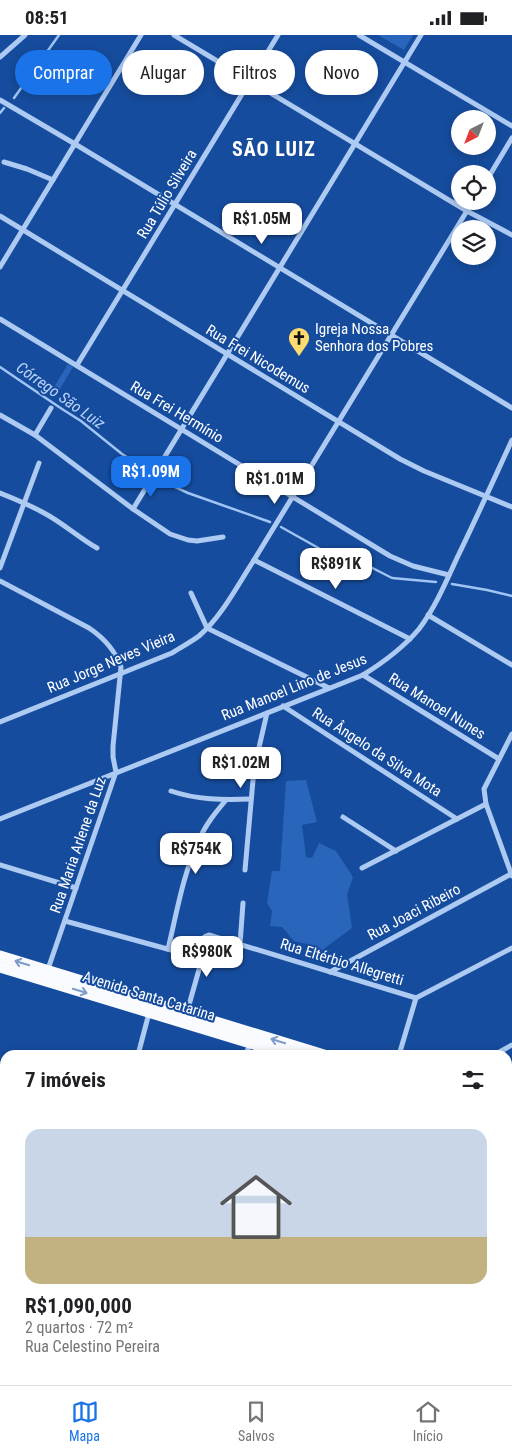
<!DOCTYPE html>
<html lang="pt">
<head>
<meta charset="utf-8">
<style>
	:root { --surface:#fff; --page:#f6f6f6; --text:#202124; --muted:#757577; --line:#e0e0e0; --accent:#1a73e8 }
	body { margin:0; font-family:"Roboto Condensed",sans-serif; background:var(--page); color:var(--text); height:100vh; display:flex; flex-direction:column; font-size:19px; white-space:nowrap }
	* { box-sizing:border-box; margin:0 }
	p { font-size:16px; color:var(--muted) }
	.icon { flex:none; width:28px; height:28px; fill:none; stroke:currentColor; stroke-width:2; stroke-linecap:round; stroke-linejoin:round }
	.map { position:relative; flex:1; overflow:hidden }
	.sheet { position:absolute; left:0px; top:1015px; width:512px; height:335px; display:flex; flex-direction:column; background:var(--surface); border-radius:15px 15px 0 0; box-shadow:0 2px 8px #0003 }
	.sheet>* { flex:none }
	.hud { position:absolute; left:15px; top:15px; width:482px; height:45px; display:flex; gap:10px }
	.needle { width:32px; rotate:222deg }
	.controls { position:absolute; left:451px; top:75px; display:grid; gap:10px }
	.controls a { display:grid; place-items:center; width:45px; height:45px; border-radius:50%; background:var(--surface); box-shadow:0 2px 8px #0003; font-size:25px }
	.price { position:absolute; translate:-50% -42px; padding:0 11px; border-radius:10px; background:#fff; color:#222; font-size:16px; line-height:32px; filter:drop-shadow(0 1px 2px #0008) }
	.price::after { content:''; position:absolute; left:50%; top:30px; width:15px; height:11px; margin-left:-8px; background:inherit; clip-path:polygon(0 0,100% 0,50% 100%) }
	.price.active { background:var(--accent); color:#fff }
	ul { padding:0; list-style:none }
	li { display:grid; align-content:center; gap:10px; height:265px; padding:0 25px }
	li+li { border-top:1px solid var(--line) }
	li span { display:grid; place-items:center; height:155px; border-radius:15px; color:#555 }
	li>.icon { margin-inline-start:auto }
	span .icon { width:90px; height:90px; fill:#fffc; stroke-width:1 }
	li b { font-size:21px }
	h2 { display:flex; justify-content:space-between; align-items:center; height:60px; padding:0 25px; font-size:21px }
	.pill { padding:0 18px; border-radius:22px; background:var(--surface); box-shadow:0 2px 8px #0003; font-size:18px; line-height:45px }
	.pill.active { background:var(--accent); color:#fff }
	.status { display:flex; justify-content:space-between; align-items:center; height:35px; padding:0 25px; background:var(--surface); direction:ltr }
	.status svg { height:14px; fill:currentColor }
	.tab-bar { display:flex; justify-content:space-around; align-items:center; height:70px; border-top:1px solid var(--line); background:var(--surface); font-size:14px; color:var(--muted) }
	.tab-bar a { display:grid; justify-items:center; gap:2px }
	.tab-bar .active { color:var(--accent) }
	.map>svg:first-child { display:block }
	.green { fill:#2965bb }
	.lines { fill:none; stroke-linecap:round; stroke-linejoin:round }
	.stream { stroke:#9fc4f5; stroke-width:2.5 }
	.street { stroke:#adcaf3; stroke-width:5 }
	.secondary { stroke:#dce9fd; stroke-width:10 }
	.primary { stroke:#f9fbff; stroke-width:11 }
	.oneway { stroke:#7c9bc9 }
	.labels { text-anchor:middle; stroke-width:4; stroke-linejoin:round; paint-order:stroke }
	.street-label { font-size:15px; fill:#fff; stroke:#164c9d }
	.poi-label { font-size:15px; fill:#fff; stroke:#164c9d; text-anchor:start }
	.water-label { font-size:16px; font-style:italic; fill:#b9d4f9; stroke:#164c9d }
	.district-label { font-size:20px; font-weight:bold; letter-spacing:1px; fill:#fff; stroke:#164c9d }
</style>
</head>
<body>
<div class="status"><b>08:51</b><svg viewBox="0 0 49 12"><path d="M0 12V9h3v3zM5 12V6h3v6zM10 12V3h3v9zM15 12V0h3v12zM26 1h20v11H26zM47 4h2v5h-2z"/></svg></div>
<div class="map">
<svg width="512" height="1350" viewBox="0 0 512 1350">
	<rect width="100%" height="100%" fill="#164c9d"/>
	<g class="green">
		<path d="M378 0H413L404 15Z"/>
		<path d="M68 329 73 332 55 362 50 359Z"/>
		<path d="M306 745 317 787 302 790 306 822 312 823 319 808 336 816 353 842 347 860 352 893 317 919 311 910 294 906 282 892 270 891 272 876 267 868 272 836H280L286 746Z"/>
		<path d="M512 1201V1264L511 1265 508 1261V1209Z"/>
	</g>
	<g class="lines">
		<g class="stream">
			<path d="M14 63 59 0"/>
			<path d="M0 78 4 73"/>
			<path d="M0 332 62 374 81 386 122 419 173 451 188 458 270 487"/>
			<path d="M281 492 322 515 349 521 392 543 436 547"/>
			<path d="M452 549 487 555 512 561"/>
			<path d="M0 1115 5 1114"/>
		</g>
		<g class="street">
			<path d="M174 0 467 176 512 200"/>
			<path d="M359 0 512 91"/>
			<path d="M0 22 25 0"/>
			<path d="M0 65 75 109 512 373"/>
			<path d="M4 127 27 134 53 145"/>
			<path d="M488 143 512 103"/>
			<path d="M0 181 400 424 424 436 512 472"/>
			<path d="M0 232 141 0"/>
			<path d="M0 284 390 521 413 531 449 540"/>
			<path d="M77 330 278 0"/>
			<path d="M0 380 35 400 133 474 170 499 188 505 197 506 223 502"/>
			<path d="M35 400 51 373"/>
			<path d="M0 458C15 464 30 470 44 478 63 488 79 503 97 513"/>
			<path d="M133 474 421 0"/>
			<path d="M254 525 410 604"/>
			<path d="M0 533 39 428"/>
			<path d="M0 546 89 593C104 603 115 615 121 632L113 711V722L116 737 48 934"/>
			<path d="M191 558 207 593 329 653"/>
			<path d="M428 580 512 630"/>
			<path d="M363 640 499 724"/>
			<path d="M283 671 457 784"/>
			<path d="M0 687 172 618C181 612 191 607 199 601 222 581 237 551 254 525L473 166"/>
			<path d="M171 756C197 765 223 765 251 764"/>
			<path d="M343 782 396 816"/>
			<path d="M0 784 363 640C384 627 403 613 419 594 435 573 446 547 457 523 476 484 494 444 512 405"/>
			<path d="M0 830 76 853"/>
			<path d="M362 833 486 769"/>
			<path d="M245 835 254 734 267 678"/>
			<path d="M512 841 486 769 484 754 512 699"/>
			<path d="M65 886 182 918C193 917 198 908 206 901L209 900 416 963"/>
			<path d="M240 909 243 868"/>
			<path d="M168 914C177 877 183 838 200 803 206 789 216 777 226 765"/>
			<path d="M330 937 511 839"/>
			<path d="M187 977 200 931 203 903"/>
			<path d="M138 1020 149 978"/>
			<path d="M245 1020 251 1008"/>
			<path d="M399 1020 416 963 512 913"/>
			<path d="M494 1020 512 1010"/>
			<path d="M0 1163 5 1162"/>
			<path d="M508 1197 512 1189"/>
			<path d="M0 1237 5 1241"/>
			<path d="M139 1345 146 1350"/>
			<path d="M268 1345 276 1350"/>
			<path d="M23 1350 29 1345"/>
			<path d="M156 1350 163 1345"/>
			<path d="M293 1350 299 1345"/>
		</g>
		<g class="secondary">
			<path d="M508 1290 512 1283"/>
			<path d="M508 1303 512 1297"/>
			<path d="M433 1350 440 1345"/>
			<path d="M446 1350 454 1345"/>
		</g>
		<g class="primary">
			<path d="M0 921 324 1020"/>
			<path d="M0 932 290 1020"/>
			<path d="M508 1076 512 1077"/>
			<path d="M508 1086 512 1087"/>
		</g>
	</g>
	<defs><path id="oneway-shaft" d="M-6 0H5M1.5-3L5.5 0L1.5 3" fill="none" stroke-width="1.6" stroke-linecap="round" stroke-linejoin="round" transform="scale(1.25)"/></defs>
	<g class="oneway">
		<use href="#oneway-shaft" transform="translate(22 928) rotate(-163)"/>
		<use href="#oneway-shaft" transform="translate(80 956) rotate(17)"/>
		<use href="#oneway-shaft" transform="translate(278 1006) rotate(-163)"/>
	</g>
	<defs>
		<g id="church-pin" transform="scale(1.125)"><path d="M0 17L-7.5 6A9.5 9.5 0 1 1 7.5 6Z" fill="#ffda6f" stroke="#164c9d"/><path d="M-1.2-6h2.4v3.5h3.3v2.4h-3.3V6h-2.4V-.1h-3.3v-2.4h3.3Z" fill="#111"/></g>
	</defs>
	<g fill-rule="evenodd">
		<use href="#church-pin" x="299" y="303"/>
	</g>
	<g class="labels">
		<g class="street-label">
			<text transform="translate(167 159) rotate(-59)" y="5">Rua Túlio Silveira</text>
			<text transform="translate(258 324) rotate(31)" y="5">Rua Frei Nicodemus</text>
			<text transform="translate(177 377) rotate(31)" y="5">Rua Frei Hermínio</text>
			<text transform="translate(111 627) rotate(-23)" y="5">Rua Jorge Neves Vieira</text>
			<text transform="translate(294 652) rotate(-22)" y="5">Rua Manoel Lino de Jesus</text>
			<text transform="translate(437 671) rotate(32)" y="5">Rua Manoel Nunes</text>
			<text transform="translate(377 717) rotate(33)" y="5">Rua Ângelo da Silva Mota</text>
			<text transform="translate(78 810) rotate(-71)" y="5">Rua Maria Arlene da Luz</text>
			<text transform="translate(414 877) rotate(-28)" y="5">Rua Joaci Ribeiro</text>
			<text transform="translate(342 927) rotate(17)" y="5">Rua Eltérbio Allegretti</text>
			<text transform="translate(149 961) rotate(17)" y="5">Avenida Santa Catarina</text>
		</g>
		<g class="poi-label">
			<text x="315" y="299">Igreja Nossa<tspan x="315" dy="17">Senhora dos Pobres</tspan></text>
		</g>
		<g class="water-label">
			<text transform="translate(61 360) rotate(35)" y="6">Córrego São Luiz</text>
		</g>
		<g class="district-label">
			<text x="274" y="121">SÃO LUIZ</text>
		</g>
	</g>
</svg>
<div class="controls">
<a><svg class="needle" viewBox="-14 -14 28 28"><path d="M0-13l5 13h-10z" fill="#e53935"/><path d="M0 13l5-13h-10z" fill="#757577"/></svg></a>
<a><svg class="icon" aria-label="locate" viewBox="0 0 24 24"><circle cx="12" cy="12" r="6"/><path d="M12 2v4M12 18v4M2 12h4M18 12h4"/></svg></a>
<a><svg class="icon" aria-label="layers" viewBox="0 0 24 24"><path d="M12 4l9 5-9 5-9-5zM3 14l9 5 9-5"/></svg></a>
</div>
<b class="price" style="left:262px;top:210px">R$1.05M</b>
<b class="price active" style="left:151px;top:463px">R$1.09M</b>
<b class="price" style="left:275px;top:470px">R$1.01M</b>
<b class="price" style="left:336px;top:555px">R$891K</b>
<b class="price" style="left:241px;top:754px">R$1.02M</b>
<b class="price" style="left:196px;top:840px">R$754K</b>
<b class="price" style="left:207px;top:943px">R$980K</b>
<div class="hud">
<a class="pill active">Comprar</a>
<a class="pill">Alugar</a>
<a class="pill">Filtros</a>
<a class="pill">Novo</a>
</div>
<section class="sheet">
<h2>7 imóveis<svg class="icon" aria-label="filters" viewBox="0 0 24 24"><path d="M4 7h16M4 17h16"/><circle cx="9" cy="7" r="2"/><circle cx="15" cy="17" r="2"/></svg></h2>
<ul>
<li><span style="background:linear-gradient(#c9d6e8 70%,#c2b280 0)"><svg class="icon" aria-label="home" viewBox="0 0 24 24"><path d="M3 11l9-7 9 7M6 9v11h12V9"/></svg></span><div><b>R$1,090,000</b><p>2 quartos · 72 m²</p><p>Rua Celestino Pereira</p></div></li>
</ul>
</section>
</div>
<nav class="tab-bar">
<a class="active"><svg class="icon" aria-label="map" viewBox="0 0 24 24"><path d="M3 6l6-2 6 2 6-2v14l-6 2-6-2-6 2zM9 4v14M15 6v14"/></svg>Mapa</a>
<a><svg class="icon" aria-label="saved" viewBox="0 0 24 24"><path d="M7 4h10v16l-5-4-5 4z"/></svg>Salvos</a>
<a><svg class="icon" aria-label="home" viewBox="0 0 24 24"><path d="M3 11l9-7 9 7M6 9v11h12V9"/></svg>Início</a>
</nav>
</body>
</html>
